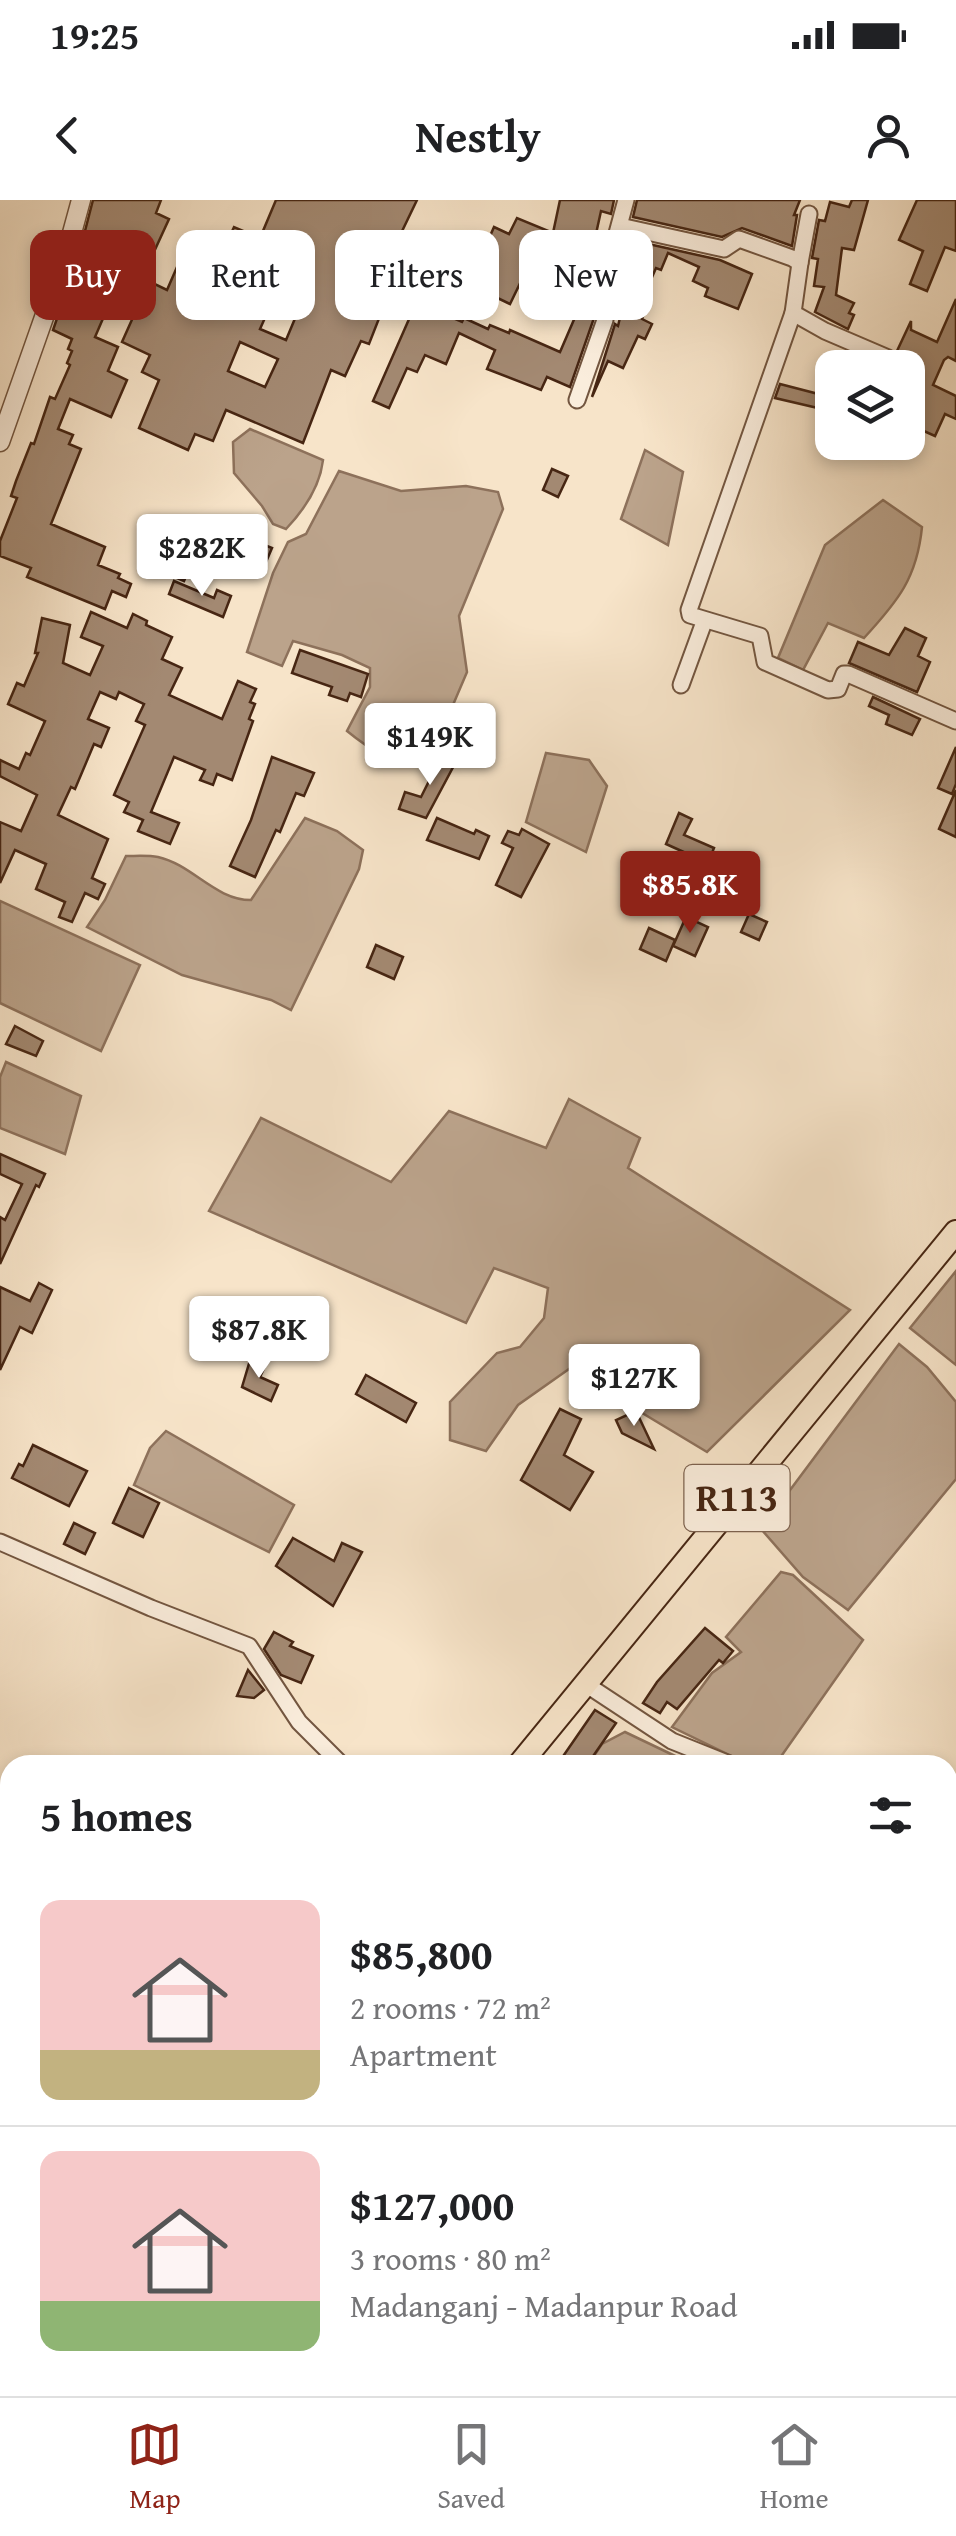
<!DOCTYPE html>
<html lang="en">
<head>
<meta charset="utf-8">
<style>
	:root { --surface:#fff; --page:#f2f2f2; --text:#202124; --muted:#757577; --line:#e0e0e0; --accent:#8f2418 }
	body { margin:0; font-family:"Gentium Book Plus",serif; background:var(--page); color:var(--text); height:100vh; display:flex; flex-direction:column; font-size:38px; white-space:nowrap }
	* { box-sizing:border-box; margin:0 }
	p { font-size:32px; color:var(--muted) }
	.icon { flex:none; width:55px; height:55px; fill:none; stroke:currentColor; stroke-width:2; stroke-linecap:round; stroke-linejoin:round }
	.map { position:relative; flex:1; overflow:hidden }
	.panel { position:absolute; left:0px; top:1555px; width:958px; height:642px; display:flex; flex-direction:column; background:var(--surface); border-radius:30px 30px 0 0; box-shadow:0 5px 15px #0003 }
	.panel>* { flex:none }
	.hud { position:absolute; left:30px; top:30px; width:898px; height:90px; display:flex; gap:20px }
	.controls { position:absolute; left:815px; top:150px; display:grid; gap:20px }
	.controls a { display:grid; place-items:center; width:110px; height:110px; border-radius:20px; background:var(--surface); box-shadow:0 5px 15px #0003; font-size:50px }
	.price { position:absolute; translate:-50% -85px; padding:0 22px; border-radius:10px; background:#fff; color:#222; font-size:32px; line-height:65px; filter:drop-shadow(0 2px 5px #0008) }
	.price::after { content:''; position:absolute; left:50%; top:60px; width:30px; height:22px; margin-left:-15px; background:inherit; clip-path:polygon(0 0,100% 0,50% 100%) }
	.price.selected { background:var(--accent); color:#fff }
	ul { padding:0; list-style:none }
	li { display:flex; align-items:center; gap:30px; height:250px; padding:0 40px }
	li+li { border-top:2px solid var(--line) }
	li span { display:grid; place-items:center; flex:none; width:280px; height:200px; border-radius:20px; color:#555 }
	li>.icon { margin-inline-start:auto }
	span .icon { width:120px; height:120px; fill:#fffc; stroke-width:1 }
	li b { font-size:42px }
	h2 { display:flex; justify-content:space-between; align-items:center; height:120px; padding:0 40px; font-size:42px }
	.chip { padding:0 35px; border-radius:20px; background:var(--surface); box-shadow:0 5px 15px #0003; font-size:35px; line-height:90px }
	.chip.selected { background:var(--accent); color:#fff }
	.status { display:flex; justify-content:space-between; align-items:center; height:70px; padding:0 50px; background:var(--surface); direction:ltr }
	.status svg { height:28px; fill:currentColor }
	header { display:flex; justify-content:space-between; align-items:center; height:130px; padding:0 40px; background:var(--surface); font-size:45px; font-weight:700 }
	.menu { display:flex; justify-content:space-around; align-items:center; height:140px; border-top:2px solid var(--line); background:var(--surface); font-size:28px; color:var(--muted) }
	.menu a { display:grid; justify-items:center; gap:5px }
	.menu .selected { color:var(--accent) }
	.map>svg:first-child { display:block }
	.water { fill:#bba38b; stroke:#8d715b; stroke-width:2.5 }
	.building { fill:#a38972; stroke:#472613; stroke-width:2.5; fill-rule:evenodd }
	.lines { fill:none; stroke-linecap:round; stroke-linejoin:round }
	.minor-casing { stroke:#735640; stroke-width:19 }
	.tertiary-casing { stroke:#735640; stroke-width:21 }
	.primary-casing { stroke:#472613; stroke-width:26 }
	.minor { stroke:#faeddc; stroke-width:15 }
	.tertiary { stroke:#faeddc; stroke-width:18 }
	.primary { stroke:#f7e4c9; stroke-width:22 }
	.labels { text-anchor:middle; stroke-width:8; stroke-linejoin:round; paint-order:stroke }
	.shield { fill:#faeddc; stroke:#7d624f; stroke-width:2.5 }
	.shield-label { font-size:38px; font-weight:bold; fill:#472613 }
</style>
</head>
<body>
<div class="status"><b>19:25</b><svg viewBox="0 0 49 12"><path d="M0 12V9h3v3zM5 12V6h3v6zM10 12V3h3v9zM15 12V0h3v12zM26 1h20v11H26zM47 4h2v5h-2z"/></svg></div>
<header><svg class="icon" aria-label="back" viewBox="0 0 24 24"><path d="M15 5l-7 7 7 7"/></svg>Nestly<svg class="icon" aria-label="person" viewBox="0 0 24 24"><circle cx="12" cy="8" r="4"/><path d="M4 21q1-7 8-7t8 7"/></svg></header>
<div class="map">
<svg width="956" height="2196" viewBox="0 0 956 2196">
	<rect width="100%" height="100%" fill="#f7e4c9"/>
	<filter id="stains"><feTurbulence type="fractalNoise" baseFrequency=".002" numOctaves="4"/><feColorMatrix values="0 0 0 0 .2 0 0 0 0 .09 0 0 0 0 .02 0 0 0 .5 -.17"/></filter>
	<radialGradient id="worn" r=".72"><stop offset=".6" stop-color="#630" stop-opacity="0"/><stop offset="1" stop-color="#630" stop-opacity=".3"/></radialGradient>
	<g class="water">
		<path d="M250 229 323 260C320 286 304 310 286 329L273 324 262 306 234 273 233 242Z"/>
		<path d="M645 250 683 272 668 345 621 319Z"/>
		<path d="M339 271 401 291 466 286 498 292 503 309 459 416 467 472 450 512 419 562C390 563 369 549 347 531L370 487V468L342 455 293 441 282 466 247 452 273 373 288 342 306 334Z"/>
		<path d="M883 300 922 327C917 378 898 401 864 438L828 423 803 470 778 458 825 345Z"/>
		<path d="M546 553 589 560 607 586 586 652 526 622Z"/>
		<path d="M305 618 337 631 363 650 359 669 291 810 271 800 182 775 87 727 105 700 126 656C136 656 148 655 158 657 193 665 215 700 251 700Z"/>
		<path d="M0 701 140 765 101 851 0 803Z"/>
		<path d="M6 862 81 896 65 954 0 928V877Z"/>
		<path d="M569 899 640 938 628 968 850 1110 707 1252 569 1169 518 1205 486 1251 450 1240V1202L497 1153 520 1147 544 1118 548 1088 494 1068 466 1123 209 1011 261 918 391 982 449 911 546 948Z"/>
		<path d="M956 1071V1165L910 1128Z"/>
		<path d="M899 1144 927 1167 956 1202V1279L848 1410 803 1377 761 1329Z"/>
		<path d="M166 1231 294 1305 269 1352 134 1285 150 1248Z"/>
		<path d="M781 1372 793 1375 863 1440 775 1565H750L672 1527 712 1473 741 1452 726 1437Z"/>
		<path d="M625 1532 694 1565H588L602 1544Z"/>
		<path d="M0 2015 10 2018V2182L0 2190Z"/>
		<path d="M194 2188H250L243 2196H206Z"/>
	</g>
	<g class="building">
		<path d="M93 0H161L156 13 169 19 142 78 167 90 187 44 204 51 206 46 222 53 234 27 260 38 276 0H417L393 50 404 54 402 58 445 78 432 109 462 122 464 118 488 129 490 125 509 133 510 130 560 152 579 108 594 115V118L570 187 547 177 541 190 487 169 495 150 459 133 446 164 425 155 417 172 407 168 389 208 373 201 413 110 387 98 369 144 361 141 345 176 331 170 303 243 226 210 213 241 195 234 188 250 139 228 159 180 142 172 150 155 122 142 139 104 114 93 95 137 118 147 108 171 127 180 111 217 70 199 58 229 73 235 69 244 81 249 51 324 105 347 98 365 120 374 118 378 131 384 126 397 112 391 105 409 27 377 31 368 0 356V341L17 298 11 296 16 281 31 243 34 244 50 197 55 199 70 165 67 163 72 151 68 149 72 139 53 130 78 58ZM284 75 309 85 286 140 260 129ZM240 142 278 159 265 187 228 171Z"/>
		<path d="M560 0H614L611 14 601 11 594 43 602 46 599 61 578 54 560 87 526 71 510 104 483 91 481 95 467 89 494 27 509 34 517 18 553 33Z"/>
		<path d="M637 0H800L794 15H797L792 46 742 28 722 37 633 17Z"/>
		<path d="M852 0H868L854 50 842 48 836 95 854 103 849 113 854 115 848 129 815 112 824 87 814 86 818 59 812 58 819 20 825 21 830 2 849 7Z"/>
		<path d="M917 0H956V51L945 47 927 91 910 84 923 51 899 40Z"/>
		<path d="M635 41 720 60 752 74 738 109 705 96 708 88 693 81 699 67 668 53 661 70 656 68 643 98 649 100 642 119 652 124 645 139 638 136 623 168 608 161 592 197 615 124 618 126 628 85 624 83 628 72 620 69 623 54 629 56Z"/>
		<path d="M956 99V161L948 157 944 160 933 185 956 196V219L945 214 935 236 908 224V189L915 172 898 164 897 151 911 121V130L937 142Z"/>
		<path d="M780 184 826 196 822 209 775 198Z"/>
		<path d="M552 269 568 276 558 297 543 290Z"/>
		<path d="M249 339 272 348 266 362 243 352Z"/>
		<path d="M167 357 190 367 184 381 161 371Z"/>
		<path d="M174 381 214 398 217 390 231 396 223 417 169 394Z"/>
		<path d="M91 412 127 428 133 414 147 421 146 425 172 437 162 459 182 468 169 495 222 519 238 481 256 489 250 502 255 504 249 519 253 521 232 580 217 574 213 585 200 580 205 570 174 557 151 612 179 623 170 644 138 631 143 620 124 612 129 602 114 595 145 525 136 521 144 504 119 492 116 499 100 492 88 519 109 528 101 547 94 544 75 589 71 587 58 615 108 639 92 678 105 684 98 699 85 693 72 722 59 717 65 702 36 689 46 664 15 650 0 683V622L21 631 37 595 0 576V560L19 569 26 553 30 555 45 521 8 504 17 483 24 486 38 453H35L42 418 70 425 63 463 90 475 103 446 81 437Z"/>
		<path d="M905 428 926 438 918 456 930 462 917 492 849 463 858 442 889 455Z"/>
		<path d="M300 450 368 474 361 497 350 493 347 501 329 495 332 487 292 473Z"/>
		<path d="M873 497 920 519 912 535 886 524 889 515 869 506Z"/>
		<path d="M467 519 479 525 471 543 458 537Z"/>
		<path d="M956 547V584L952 594 938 588Z"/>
		<path d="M445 549 459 556 426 618 399 609 405 592 421 597Z"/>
		<path d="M272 557 314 573 304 596 296 593 280 632 276 630 255 677 230 666 251 620Z"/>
		<path d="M956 590V637L939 629Z"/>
		<path d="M679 613 692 619 684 635 714 648 708 663 666 644Z"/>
		<path d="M437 618 474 634 476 630 489 636 479 659 427 640Z"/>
		<path d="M522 629 549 644 521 697 496 685 513 648 502 643 508 631 519 635Z"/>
		<path d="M749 714 767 722 759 740 741 732Z"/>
		<path d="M686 717 708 727 695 756 673 746Z"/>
		<path d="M649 728 675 740 666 761 640 749Z"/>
		<path d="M376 745 403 757 394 779 367 767Z"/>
		<path d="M15 826 43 841 36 856 6 844Z"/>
		<path d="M0 954 45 974 39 987 36 985 0 1064V1017L5 1020 22 984 0 974Z"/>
		<path d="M39 1083 52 1090 32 1133 20 1127 0 1170V1087L30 1101Z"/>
		<path d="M251 1157 266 1164 260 1177 278 1185 271 1201 242 1187Z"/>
		<path d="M366 1175 416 1203 406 1222 356 1194Z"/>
		<path d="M560 1209 581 1219 564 1255 593 1272 570 1310 521 1280Z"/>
		<path d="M636 1211 654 1249 622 1233 616 1220Z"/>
		<path d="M33 1245 87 1271 69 1306 12 1278 19 1264 23 1266Z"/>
		<path d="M129 1288 159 1303 143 1337 113 1323Z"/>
		<path d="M74 1323 95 1333 85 1354 64 1344Z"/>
		<path d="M293 1338 334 1361 342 1343 362 1352 333 1406 276 1366Z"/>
		<path d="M705 1428 733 1451 723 1463 719 1460 677 1509 667 1502 660 1513 643 1503 657 1482Z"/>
		<path d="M274 1432 293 1442 290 1446 313 1456 301 1483 281 1475 264 1449Z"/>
		<path d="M248 1470 264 1490 254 1498 237 1496Z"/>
		<path d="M595 1510 616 1523 587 1565H557Z"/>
	</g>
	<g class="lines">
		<g class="minor-casing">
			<g id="minor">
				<path d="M620 26 724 49 739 39 792 58 800 63 793 113 825 131 888 158"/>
				<path d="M800 63 809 14"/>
				<path d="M793 113 689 410 690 415 760 436 765 462 828 490 838 489 844 474H848L956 521"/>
				<path d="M577 200 605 120 610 59 626 0"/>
				<path d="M681 485 704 422"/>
				<path d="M0 1342 151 1408 249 1446 299 1522 342 1565"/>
				<path d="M584 1483 672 1541 732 1565"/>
				<path d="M948 1643 956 1648"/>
				<path d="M0 1962 10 1969"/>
				<path d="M334 2196 336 2188"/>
			</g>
		</g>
		<g class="tertiary-casing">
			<path id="tertiary" d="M0 242 66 55 81 0"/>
		</g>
		<g class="primary-casing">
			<g id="primary">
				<path d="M519 1565 956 1032"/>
				<path d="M15 2196 22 2188"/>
			</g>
		</g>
		<use href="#minor" class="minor"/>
		<use href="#tertiary" class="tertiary"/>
		<use href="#primary" class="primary"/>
	</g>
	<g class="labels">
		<rect class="shield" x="684.5" y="1265" width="105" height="66" rx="8"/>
		<g class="shield-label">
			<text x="737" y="1311">R113</text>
		</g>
	</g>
	<rect width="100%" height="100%" filter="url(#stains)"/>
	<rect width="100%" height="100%" fill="url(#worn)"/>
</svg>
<div class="controls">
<a><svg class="icon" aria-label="layers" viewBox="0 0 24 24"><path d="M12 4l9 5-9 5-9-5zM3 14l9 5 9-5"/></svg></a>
</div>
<b class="price" style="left:202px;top:399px">$282K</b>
<b class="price" style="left:430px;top:588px">$149K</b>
<b class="price selected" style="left:690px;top:736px">$85.8K</b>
<b class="price" style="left:259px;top:1181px">$87.8K</b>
<b class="price" style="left:634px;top:1229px">$127K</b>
<div class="hud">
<a class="chip selected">Buy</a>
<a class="chip">Rent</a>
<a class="chip">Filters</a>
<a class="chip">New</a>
</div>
<section class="panel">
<h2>5 homes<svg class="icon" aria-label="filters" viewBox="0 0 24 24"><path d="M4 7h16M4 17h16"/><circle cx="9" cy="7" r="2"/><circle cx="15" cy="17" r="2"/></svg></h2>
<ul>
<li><span style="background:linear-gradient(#f6c9c9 75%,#c2b280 0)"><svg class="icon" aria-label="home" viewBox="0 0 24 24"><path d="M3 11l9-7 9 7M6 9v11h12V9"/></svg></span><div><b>$85,800</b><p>2 rooms · 72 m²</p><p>Apartment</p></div></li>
<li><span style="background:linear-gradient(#f6c9c9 75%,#8fb573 0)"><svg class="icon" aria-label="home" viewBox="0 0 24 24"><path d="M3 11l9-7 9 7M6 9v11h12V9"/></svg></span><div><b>$127,000</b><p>3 rooms · 80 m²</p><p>Madanganj - Madanpur Road</p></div></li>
</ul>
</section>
</div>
<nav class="menu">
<a class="selected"><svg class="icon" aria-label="map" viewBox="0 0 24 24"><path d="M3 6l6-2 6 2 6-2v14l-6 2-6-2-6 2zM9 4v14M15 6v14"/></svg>Map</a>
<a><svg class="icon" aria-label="saved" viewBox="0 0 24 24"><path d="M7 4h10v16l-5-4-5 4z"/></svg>Saved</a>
<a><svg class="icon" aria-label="home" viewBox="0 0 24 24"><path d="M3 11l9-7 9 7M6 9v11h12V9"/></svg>Home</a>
</nav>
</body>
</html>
